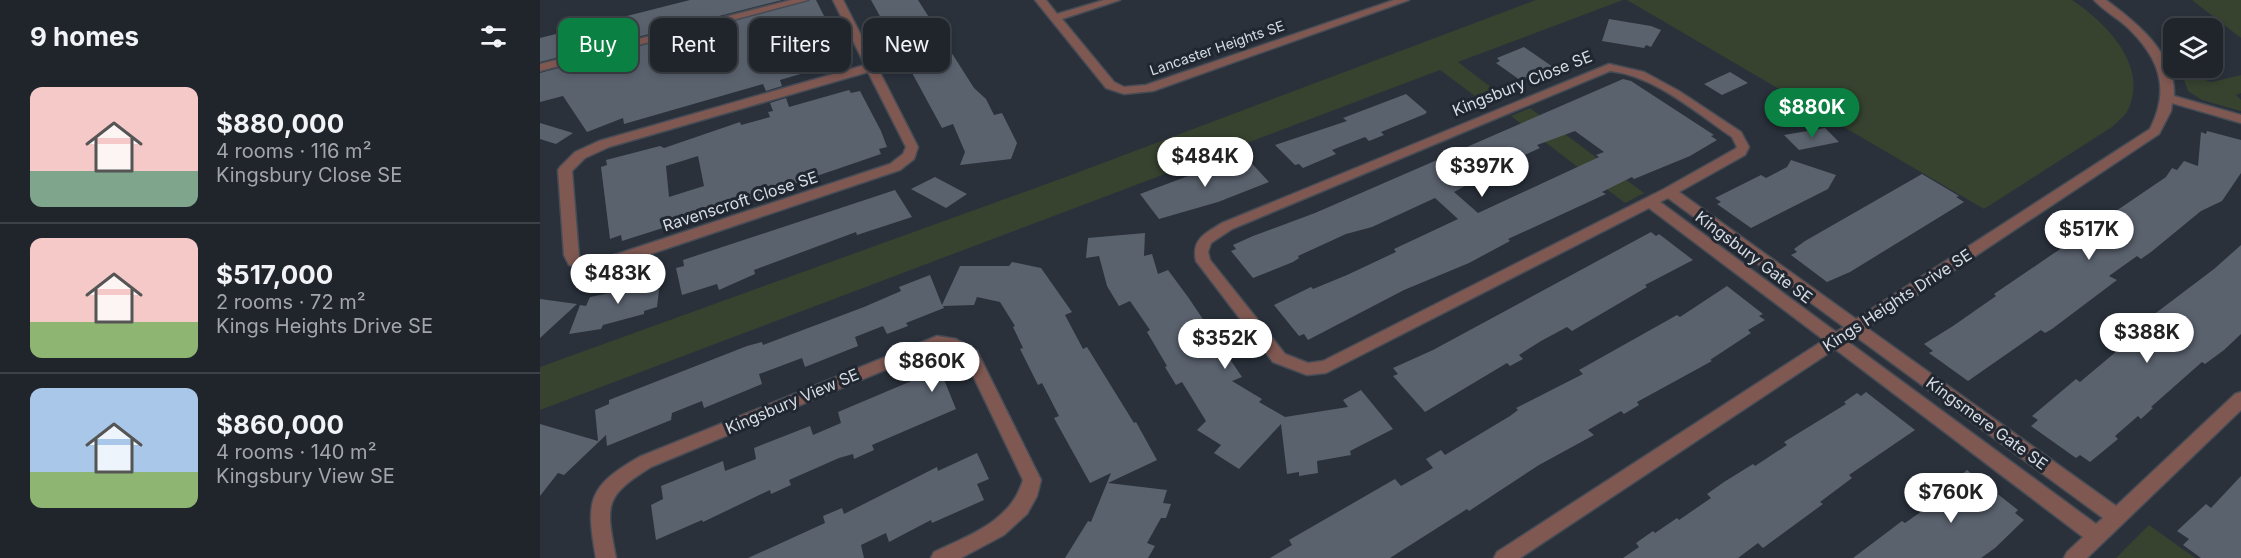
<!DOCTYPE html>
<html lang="en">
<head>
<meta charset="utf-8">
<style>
	:root { --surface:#20252c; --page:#2d3138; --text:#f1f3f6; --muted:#a2a5a9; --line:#3d4248; --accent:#0b8043 }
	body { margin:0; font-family:Inter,sans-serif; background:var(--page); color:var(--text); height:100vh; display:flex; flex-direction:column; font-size:22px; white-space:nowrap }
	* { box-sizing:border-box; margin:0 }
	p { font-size:20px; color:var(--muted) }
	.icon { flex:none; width:33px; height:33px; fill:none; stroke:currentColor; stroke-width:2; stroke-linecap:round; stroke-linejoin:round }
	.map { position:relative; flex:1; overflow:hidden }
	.details { display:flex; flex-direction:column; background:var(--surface); width:540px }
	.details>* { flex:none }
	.banner { position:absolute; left:18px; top:18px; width:570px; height:54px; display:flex; gap:12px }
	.buttons { position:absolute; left:1623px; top:18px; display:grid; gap:12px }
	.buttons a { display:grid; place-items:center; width:60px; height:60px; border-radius:12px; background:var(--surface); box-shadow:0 3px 9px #0003,0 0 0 2px var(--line); font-size:30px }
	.price { position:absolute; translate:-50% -51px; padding:0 14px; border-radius:21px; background:#fff; color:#222; font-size:20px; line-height:39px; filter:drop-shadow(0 2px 3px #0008) }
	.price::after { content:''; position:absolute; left:50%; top:36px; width:18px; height:14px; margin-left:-9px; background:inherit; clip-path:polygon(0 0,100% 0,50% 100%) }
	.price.selected { background:var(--accent); color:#fff }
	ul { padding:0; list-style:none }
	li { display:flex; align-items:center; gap:18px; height:150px; padding:0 30px }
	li+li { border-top:2px solid var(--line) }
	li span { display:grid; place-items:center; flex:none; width:168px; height:120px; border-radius:12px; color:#555 }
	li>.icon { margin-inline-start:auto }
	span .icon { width:72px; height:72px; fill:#fffc; stroke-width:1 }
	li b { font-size:26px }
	h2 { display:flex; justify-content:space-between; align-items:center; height:72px; padding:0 30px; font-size:26px }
	.tag { padding:0 21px; border-radius:12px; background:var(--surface); box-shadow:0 3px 9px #0003,0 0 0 2px var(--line); font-size:21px; line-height:54px }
	.tag.selected { background:var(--accent); color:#fff }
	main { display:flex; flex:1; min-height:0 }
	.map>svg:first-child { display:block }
	.green { fill:#37422f }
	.building { fill:#5a626e; fill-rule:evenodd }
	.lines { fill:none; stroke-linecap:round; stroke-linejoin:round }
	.street-casing { stroke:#464c56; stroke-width:3 }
	.street { fill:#7f5852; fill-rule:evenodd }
	.labels { text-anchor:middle; stroke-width:6; stroke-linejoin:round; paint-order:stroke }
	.far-street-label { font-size:14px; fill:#d7dce2; stroke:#202731 }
	.street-label { font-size:16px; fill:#d7dce2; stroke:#202731 }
</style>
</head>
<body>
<main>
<section class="details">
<h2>9 homes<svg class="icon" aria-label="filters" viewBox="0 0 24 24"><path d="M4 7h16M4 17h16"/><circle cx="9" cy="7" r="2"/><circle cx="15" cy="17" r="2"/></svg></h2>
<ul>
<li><span style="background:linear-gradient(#f6c9c9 70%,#7fa58c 0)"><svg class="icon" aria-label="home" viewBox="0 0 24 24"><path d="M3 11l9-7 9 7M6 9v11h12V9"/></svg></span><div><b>$880,000</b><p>4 rooms · 116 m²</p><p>Kingsbury Close SE</p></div></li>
<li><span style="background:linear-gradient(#f6c9c9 70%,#8fb573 0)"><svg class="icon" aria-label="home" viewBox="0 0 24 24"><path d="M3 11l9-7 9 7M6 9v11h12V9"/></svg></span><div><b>$517,000</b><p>2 rooms · 72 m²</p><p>Kings Heights Drive SE</p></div></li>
<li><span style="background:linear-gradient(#a9c7e8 70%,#8fb573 0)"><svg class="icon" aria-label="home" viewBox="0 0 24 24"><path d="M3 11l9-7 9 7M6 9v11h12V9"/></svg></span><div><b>$860,000</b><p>4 rooms · 140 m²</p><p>Kingsbury View SE</p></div></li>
</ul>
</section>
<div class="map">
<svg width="1701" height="558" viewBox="0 0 1701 558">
	<rect width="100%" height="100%" fill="#2a313b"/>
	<g class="green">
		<path d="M996 0H1083L918 62 965 98 947 105 900 70 0 410V367L523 178Z"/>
		<path d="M1087 0H1532C1566 23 1609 65 1588 110 1585 116 1577 122 1572 127L1444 209Z"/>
		<path d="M1652 0H1701V38Z"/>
		<path d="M1642 74 1672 82 1701 75V93L1696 95 1701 100V111L1662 100 1648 91Z"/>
		<path d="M990 108 1104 193 1085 203 971 116Z"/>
		<path d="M1609 525 1655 558H1576Z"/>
	</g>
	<g class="building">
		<path d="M150 0H242L0 62V38Z"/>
		<path d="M270 0H276L288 24 298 58 293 59 295 64 240 80 242 86 226 91 223 84 84 124 83 118 47 132 23 96 0 102V73Z"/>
		<path d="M331 0H378L434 88 446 99 454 115 462 113 477 143 471 159 420 165 425 152 413 124 402 128 371 71 397 63 391 39 357 47Z"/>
		<path d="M1069 19 1111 26 1121 30 1111 47 1106 45 1104 48 1062 41Z"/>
		<path d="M984 47 1013 67 980 80 956 63 960 61 957 58Z"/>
		<path d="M1190 72 1208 83 1182 95 1164 84Z"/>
		<path d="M1083 79 1091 81 1174 135 1171 136 1177 140 1150 156 1094 179 1092 177 1062 192 1066 194 968 239 970 241 929 263 864 290 768 340 764 334 759 336 734 305 771 287 773 289 807 275 856 252 854 249 918 219 895 198 832 227 806 234 758 256 759 258 753 262 713 278 691 251 696 249 693 245 713 236 775 213ZM1035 131 1064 152 1056 155 1059 157 938 213 914 192 927 185 924 182 953 169 956 171 973 164 969 162 1000 148 997 145Z"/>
		<path d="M309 90 311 93 320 91 341 131 347 147 339 149 341 154 198 203 127 220 126 227 82 241 81 235 70 239 61 167 67 165 66 160 120 146 124 148 200 122 201 125 230 117 228 112 233 111 230 103 246 98 249 107ZM158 156 164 186 129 197 126 166Z"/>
		<path d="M866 94 887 112 885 114 841 132 844 135 829 141 825 137 792 150 796 154 763 168 759 164 755 165 735 145 807 121 803 118Z"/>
		<path d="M0 123 33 133 16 144 0 139Z"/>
		<path d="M1285 128 1299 142 1259 150 1244 135Z"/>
		<path d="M1667 131 1701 140V173L1682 201 1661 211 1611 252 1601 259 1597 256 1569 276 1577 280 1512 329 1505 333 1501 330 1428 381 1389 353 1393 351 1384 344 1413 326 1456 296 1454 294 1626 177 1632 168 1637 170 1644 161 1658 166 1661 132 1666 134Z"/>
		<path d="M704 155 729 182 678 202 619 219 600 194Z"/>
		<path d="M1251 160 1296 175 1288 189 1211 228 1177 204 1181 202 1175 198 1221 175 1226 178 1247 167Z"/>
		<path d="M1382 174 1419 196 1416 197 1424 202 1310 272 1287 282 1251 255 1257 252 1254 249 1265 241Z"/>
		<path d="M395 177 427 194 406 208 371 189Z"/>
		<path d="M355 190 372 217 317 235 316 232 214 270 215 274 179 290 177 284 142 295 136 268 144 266 143 260Z"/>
		<path d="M1111 232 1116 236 1119 234 1153 260 1105 285 1107 287 1032 331 1027 327 1001 341 979 355 983 359 970 366 967 363 885 412 853 376 858 374 853 368 893 350Z"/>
		<path d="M605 233 604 256 612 254 618 274 628 270 648 297 702 377 692 381 722 399 719 402 745 417 808 407 803 400 821 390 853 429 810 451 811 455 777 461 778 473 759 476V472L747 474 741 424 699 469 674 453 681 445 657 430 666 421 642 382 636 385 625 367 627 366 607 332 610 330 590 301 579 306 567 286 559 256 546 258 548 238Z"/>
		<path d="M1701 245V334L1684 350 1665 364 1662 362 1611 407 1613 408 1601 419 1598 416 1575 436 1578 439 1550 462 1540 455 1536 458 1491 426 1498 420 1492 416 1504 406 1536 379 1540 382 1596 335 1592 332 1600 325 1674 269Z"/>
		<path d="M472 262 501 268 532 312 525 315 543 349 547 347 594 423 596 422 617 460 568 483 627 490 623 503 631 504 626 518H621L607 543 615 546 608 558H525L548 521 551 522 571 473 550 483 514 418 519 416 502 383 498 385 480 349 483 348 473 327 475 326 460 302 437 297 434 305 403 306 404 308 366 323 368 326 347 334 343 326 315 337 318 346 265 367 262 358 219 374 222 384 164 408 162 401 132 413 131 420 67 446 66 435 24 475 18 473 0 496V424L58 441 55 410 69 404V400L207 346 222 342 223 345 324 307 361 291 359 287 390 275 402 305 420 266H469Z"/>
		<path d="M121 273 117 307 104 311V314L63 325 61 329 29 334 40 305 46 306 50 297 84 290 85 283Z"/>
		<path d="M1187 286 1223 314 1219 316 1225 320 1208 330 1211 333 1170 360 1172 361 1097 402 1099 405 1084 414 1081 411 1048 430 1054 435 999 465 929 511 927 509 850 558H730L752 545 749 540 855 479 861 486 893 468 886 459 901 450 905 455 970 416 978 410 976 408 1043 374 1039 370 1137 315 1140 317Z"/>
		<path d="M0 299 37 304 0 338Z"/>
		<path d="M388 374 392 382 403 377 416 409 332 445 334 450 314 459 313 454 299 458 249 480 251 485 231 494 230 490 163 522 162 520 116 540 111 505 123 499 121 486 183 461 185 471 216 459 214 448 270 426 273 435 301 423 298 412Z"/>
		<path d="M1326 392 1375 430 1309 475 1312 478 1280 502 1283 504 1223 548 1218 543 1198 558H1083L1099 547 1096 543 1113 531 1115 533 1137 518 1139 520 1171 498 1167 494 1184 482 1213 464 1215 466 1247 445 1244 442 1306 404 1304 402 1317 393 1321 396Z"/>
		<path d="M437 453 449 479 437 484 444 500 392 523 391 520 349 542 346 533 321 545 324 558H208L285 523 283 516 302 508 304 514 397 467 398 471Z"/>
		<path d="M1427 470 1478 510 1475 513 1484 520 1455 548 1441 558H1313L1362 521 1365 523 1392 504 1386 499 1395 491 1394 490 1414 474 1419 477Z"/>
		<path d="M1701 476V558H1661L1643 545 1649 539 1637 531 1666 504 1671 508Z"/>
	</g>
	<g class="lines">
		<g class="street-casing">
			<g id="street">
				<path d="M251 0H268L0 71V64Z"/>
				<path d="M293 0H303L378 147 374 159 360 170 75 266 55 270 29 265 24 255 18 170 20 167 35 152 59 141 325 65ZM328 72 366 147 363 154 350 164 68 257 55 260 39 257 32 171 45 158 69 147Z"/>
				<path d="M495 0H506L517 14 564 0H580L522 19 574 82 584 87 606 85 854 0H869L613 91 584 94 566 88Z"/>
				<path d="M1554 0H1566C1596 22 1636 54 1634 96L1701 115V123L1632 103 1631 111 1619 134 1327 328 1576 506 1695 394 1701 392V410L1547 558H1524L1527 552 1543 537 1295 349 980 558H954L957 552 1284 340 1109 208 786 373 767 375 733 362 656 261C651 239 666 233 682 223L1069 64 1104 72 1139 91 1201 132 1209 147 1205 155 1139 192 1316 319 1610 129C1631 88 1619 57 1586 26 1576 17 1563 10 1554 0ZM1070 71C1115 76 1155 112 1192 137L1197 147 1195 149 1124 189 783 361 768 363 745 354 670 260 668 252 671 243 692 229ZM1128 198 1304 327 1296 332 1120 202ZM1315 336 1563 518 1556 524 1307 341Z"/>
				<path d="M397 336 416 339 437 351 501 480 497 496 487 514 464 535 421 558H391L394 552C430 535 471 521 483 480L425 359 407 349 398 348 111 467C63 497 66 505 76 558H56C46 501 47 487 99 457Z"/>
			</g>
		</g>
		<use href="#street" class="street"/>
	</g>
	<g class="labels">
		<g class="far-street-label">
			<text transform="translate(677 48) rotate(-19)" y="5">Lancaster Heights SE</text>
		</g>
		<g class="street-label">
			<text transform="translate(982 83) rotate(-22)" y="6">Kingsbury Close SE</text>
			<text transform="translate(200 201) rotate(-18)" y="6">Ravenscroft Close SE</text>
			<text transform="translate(1214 257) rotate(37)" y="6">Kingsbury Gate SE</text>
			<text transform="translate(1357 300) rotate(-33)" y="6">Kings Heights Drive SE</text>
			<text transform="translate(252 401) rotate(-23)" y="6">Kingsbury View SE</text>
			<text transform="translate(1447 423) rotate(36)" y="6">Kingsmere Gate SE</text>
		</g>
	</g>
</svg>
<div class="buttons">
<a><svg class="icon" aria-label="layers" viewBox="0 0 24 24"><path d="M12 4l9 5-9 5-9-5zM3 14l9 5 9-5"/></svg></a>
</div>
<b class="price selected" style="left:1272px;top:139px">$880K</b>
<b class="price" style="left:665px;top:188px">$484K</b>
<b class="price" style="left:942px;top:198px">$397K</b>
<b class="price" style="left:1549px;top:261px">$517K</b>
<b class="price" style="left:78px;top:305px">$483K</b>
<b class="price" style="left:1607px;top:364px">$388K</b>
<b class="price" style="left:685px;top:370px">$352K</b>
<b class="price" style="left:392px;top:393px">$860K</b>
<b class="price" style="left:1411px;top:524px">$760K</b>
<div class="banner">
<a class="tag selected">Buy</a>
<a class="tag">Rent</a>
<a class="tag">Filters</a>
<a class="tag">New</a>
</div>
</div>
</main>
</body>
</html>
